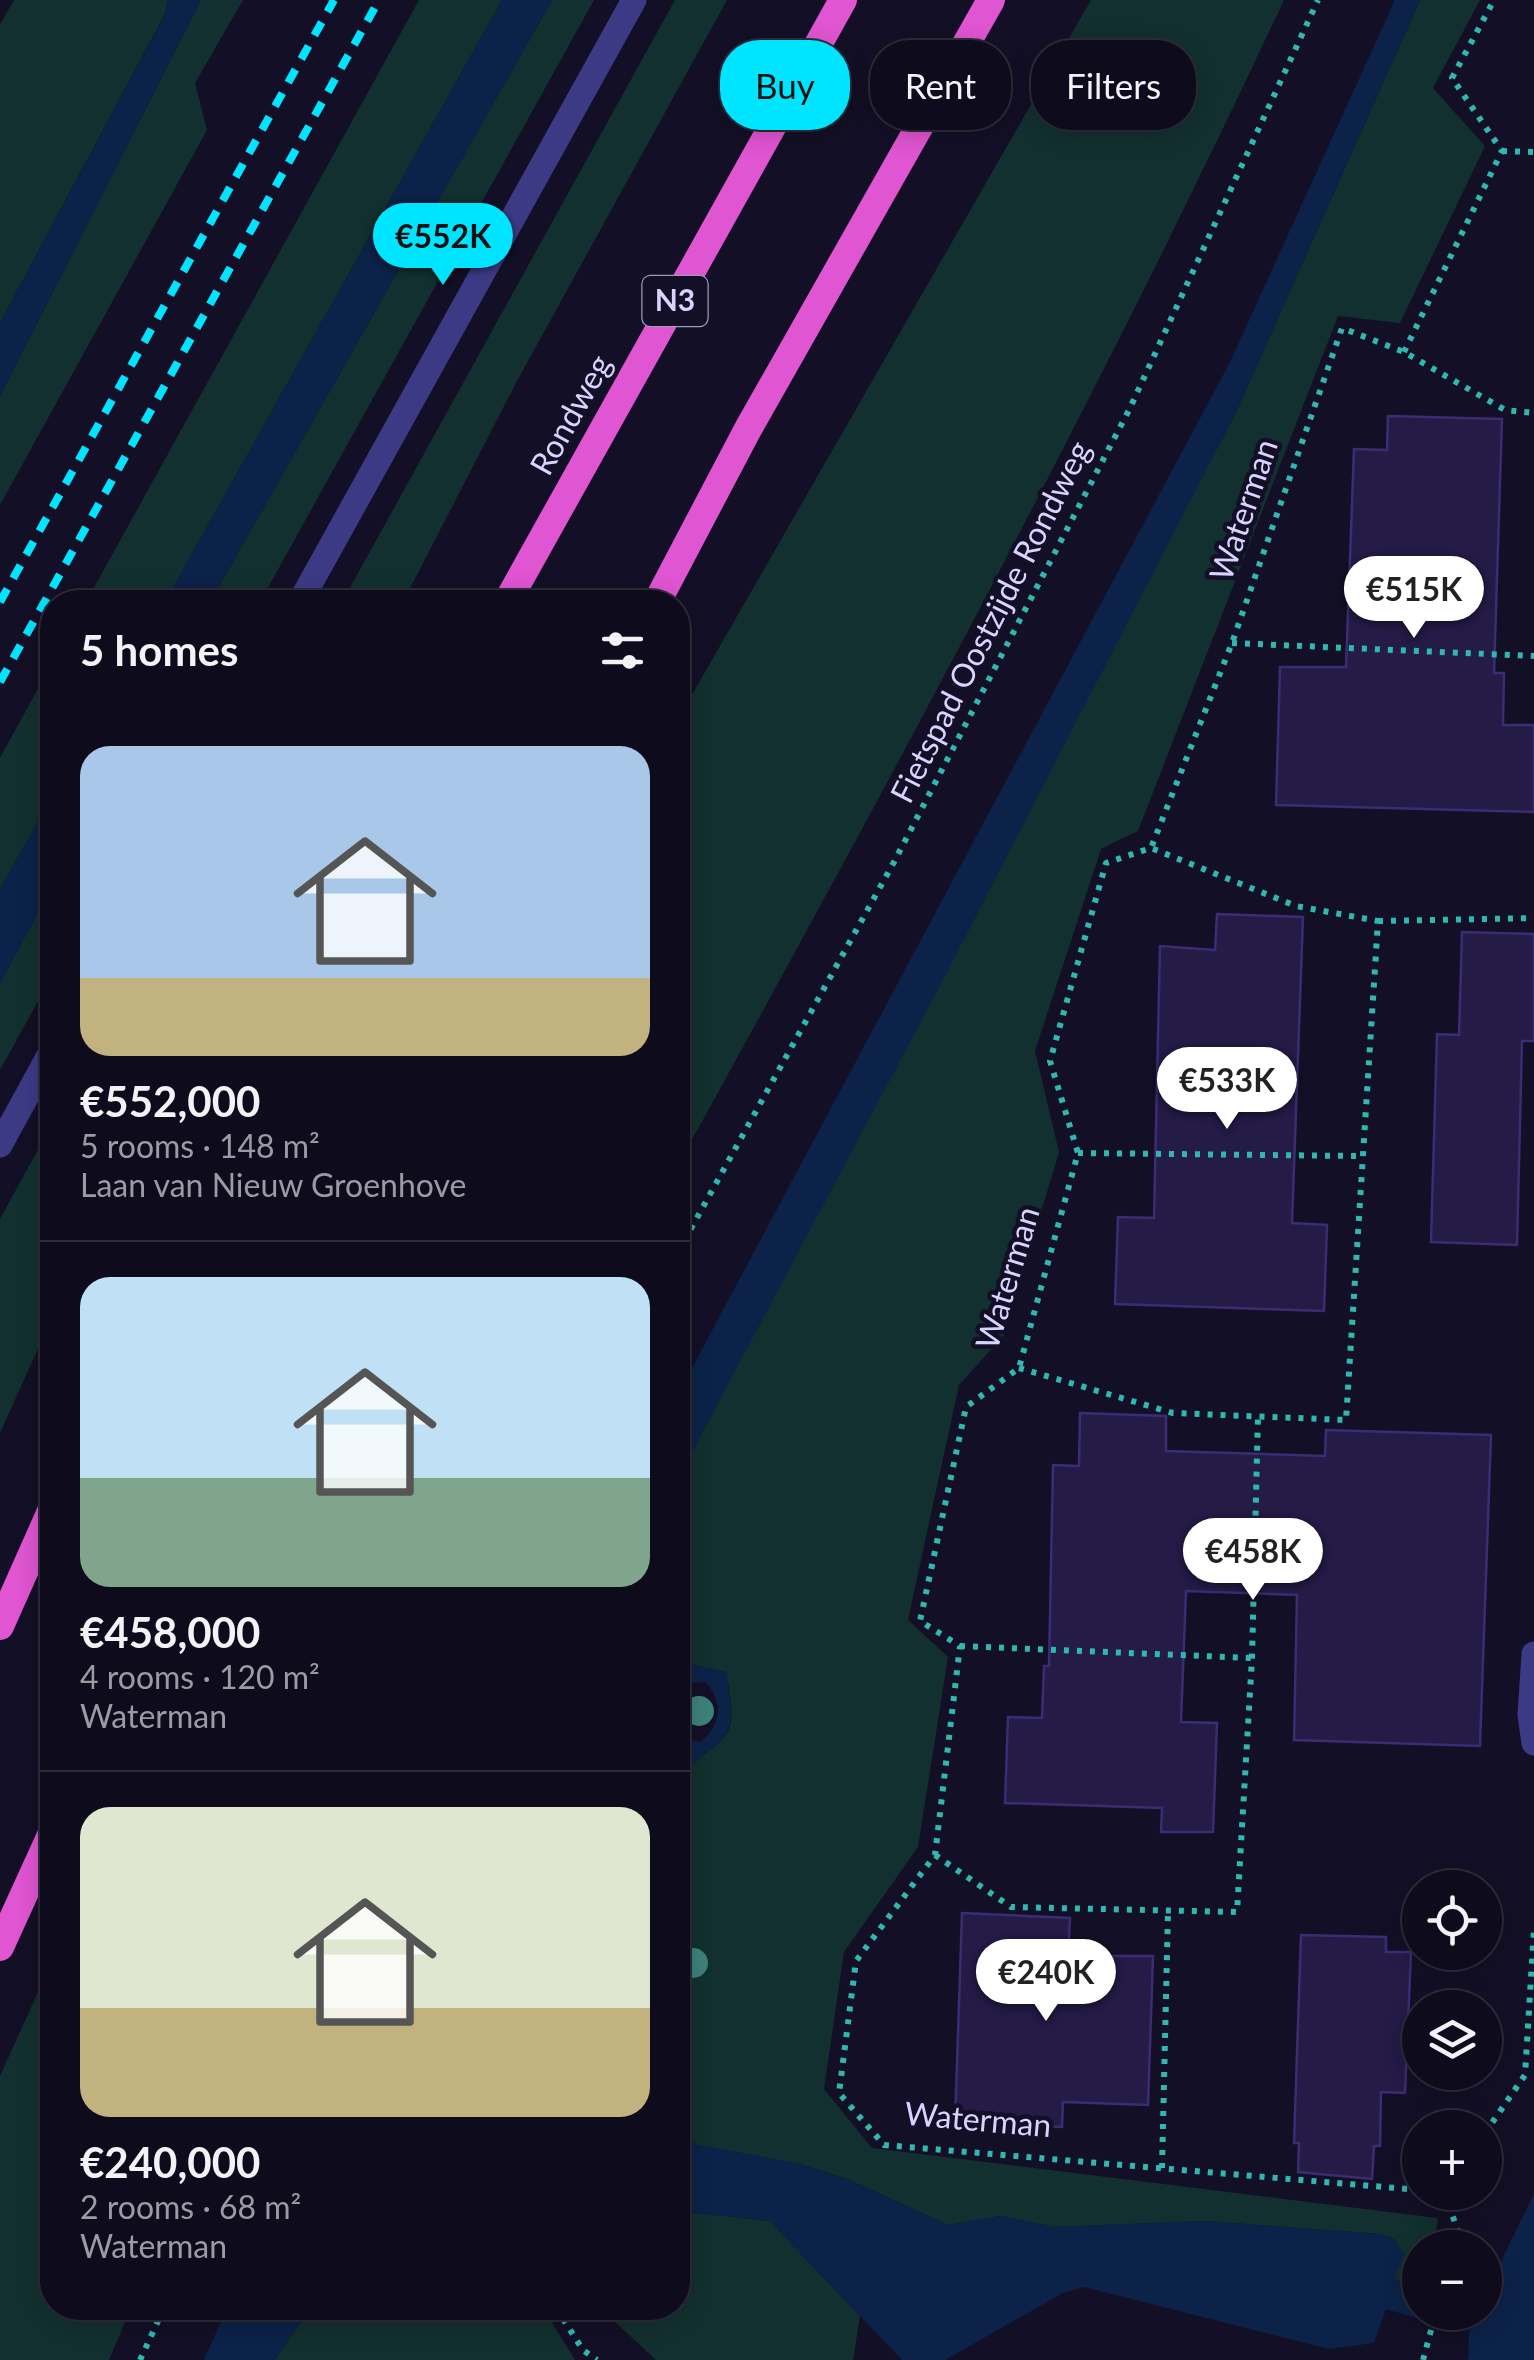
<!DOCTYPE html>
<html lang="en">
<head>
<meta charset="utf-8">
<style>
	:root { --surface:#0e0b1c; --page:#171425; --text:#f1f3f6; --muted:#9b9ba3; --line:#2e2b3b; --accent:#00e5ff }
	body { margin:0; font-family:Lato,sans-serif; background:var(--page); color:var(--text); height:100vh; display:flex; flex-direction:column; font-size:38px; white-space:nowrap }
	* { box-sizing:border-box; margin:0 }
	p { font-size:32px; color:var(--muted) }
	.icon { flex:none; width:55px; height:55px; fill:none; stroke:currentColor; stroke-width:2; stroke-linecap:round; stroke-linejoin:round }
	.map { position:relative; flex:1; overflow:hidden }
	.drawer { position:absolute; left:40px; top:590px; width:650px; height:1730px; display:flex; flex-direction:column; background:var(--surface); border-radius:40px; box-shadow:0 5px 25px #0003,0 0 0 2px var(--line) }
	.drawer>* { flex:none }
	.banner { position:absolute; left:720px; top:40px; width:662px; height:90px; display:flex; gap:20px }
	.controls { position:absolute; left:1402px; top:1870px; display:grid; gap:20px }
	.controls a { display:grid; place-items:center; width:100px; height:100px; border-radius:50%; background:var(--surface); box-shadow:0 5px 25px #0003,0 0 0 2px var(--line); font-size:50px }
	.price { position:absolute; translate:-50% -85px; padding:0 22px; border-radius:35px; background:#fff; color:#222; font-size:32px; line-height:65px; filter:drop-shadow(0 2px 5px #0008) }
	.price::after { content:''; position:absolute; left:50%; top:60px; width:30px; height:22px; margin-left:-15px; background:inherit; clip-path:polygon(0 0,100% 0,50% 100%) }
	.price.current { background:var(--accent); color:#111 }
	ul { padding:0; list-style:none }
	li { display:grid; align-content:center; gap:20px; height:530px; padding:0 40px }
	li+li { border-top:2px solid var(--line) }
	li span { display:grid; place-items:center; height:310px; border-radius:30px; color:#555 }
	li>.icon { margin-inline-start:auto }
	span .icon { width:180px; height:180px; fill:#fffc; stroke-width:1 }
	li b { font-size:42px }
	h2 { display:flex; justify-content:space-between; align-items:center; height:120px; padding:0 40px; font-size:42px }
	.chip { padding:0 35px; border-radius:40px; background:var(--surface); box-shadow:0 5px 25px #0003,0 0 0 2px var(--line); font-size:35px; line-height:90px }
	.chip.current { background:var(--accent); color:#111 }
	.map>svg:first-child { display:block }
	.green { fill:#12302f }
	.water { fill:#0c2248 }
	.building { fill:#241b47; stroke:#3b2d73; stroke-width:2.5 }
	.lines { fill:none; stroke-linecap:round; stroke-linejoin:round }
	.path { stroke:#2fb8b0; stroke-width:6; stroke-dasharray:5 8; stroke-linecap:butt }
	.minor { stroke:#3d3a85; stroke-width:25 }
	.tertiary { stroke:#3d3a85; stroke-width:25 }
	.trunk { stroke:#e055d1; stroke-width:28 }
	.rail { stroke:#00e5ff; stroke-width:8; stroke-dasharray:15 12; stroke-linecap:butt }
	.tree { fill:#3d827b }
	.labels { text-anchor:middle; stroke-width:9; stroke-linejoin:round; paint-order:stroke }
	.shield { fill:#130f26; stroke:#9e99be; stroke-width:2.5 }
	.shield-label { font-size:30px; font-weight:bold; fill:#d9d4ff }
	.street-label { font-size:32px; fill:#d9d4ff; stroke:#130f26 }
</style>
</head>
<body>
<div class="map">
<svg width="1534" height="2360" viewBox="0 0 1534 2360">
	<rect width="100%" height="100%" fill="#130f26"/>
	<g class="green">
		<path d="M14 0H168L165 14 0 323V25Z"/>
		<path d="M201 0H243L195 83 207 130 0 505V396Z"/>
		<path d="M419 0H502L165 602H86Z"/>
		<path d="M552 0H594L260 602H210Z"/>
		<path d="M675 0H727L517 381 403 602H342Z"/>
		<path d="M1091 0H1284C1098 398 890 781 678 1165V719Z"/>
		<path d="M1420 0H1480L1433 88 1485 146 1400 323 1338 316 1138 831 1101 849 1035 1051 1059 1152 1004 1335 959 1385 908 1620 948 1657 918 1847 844 1952 824 2089 872 2148 1438 2218 1433 2247 1420 2248V2287L1394 2279 1380 2234 1206 2221 1053 2227 1001 2216 948 2225 847 2179 800 2164 697 2145 678 2129V1778C725 1730 741 1748 726 1672L678 1662V1478L1235 414Z"/>
		<path d="M52 663V797L0 889V758Z"/>
		<path d="M52 887V976L0 1070V983Z"/>
		<path d="M52 1124V1318L0 1433V1219Z"/>
		<path d="M52 1961V2308H131L109 2360H0V2076Z"/>
		<path d="M678 2211 770 2221 860 2316 853 2360H656L600 2308H678Z"/>
		<path d="M311 2308H543L575 2360H274Z"/>
	</g>
	<g class="water">
		<path d="M168 0H201L0 396V323L165 15Z"/>
		<path d="M502 0H552L210 602H165Z"/>
		<path d="M1395 0H1420L1235 414 943 980 678 1478V1394L1229 364Z"/>
		<path d="M52 797V887L0 983V889Z"/>
		<path d="M678 1662 726 1672C740 1748 725 1730 678 1778V1731L686 1739 701 1742C722 1722 723 1704 706 1682L678 1684Z"/>
		<path d="M678 2129 698 2145 800 2164 847 2179 948 2225 1001 2216 1053 2227 1206 2221 1380 2234 1394 2238 1404 2254 1394 2279 1420 2287V2319L1386 2309 1374 2343 1329 2349 1084 2287 1063 2293 945 2360H902L770 2221 678 2211Z"/>
		<path d="M1534 2194V2360H1468L1469 2333 1477 2313 1485 2312V2294Z"/>
		<path d="M227 2308H311L274 2360H204Z"/>
	</g>
	<g class="building">
		<path d="M1388 416 1502 419 1494 673H1504L1503 725H1534V812L1276 805 1280 667H1346L1354 449 1387 450Z"/>
		<path d="M1217 914 1303 917 1292 1223 1327 1225 1324 1311 1115 1304 1118 1217 1154 1218 1160 946 1215 950Z"/>
		<path d="M1462 932 1534 934V1041H1522L1517 1245 1431 1242 1437 1034 1459 1035Z"/>
		<path d="M1080 1413 1166 1416V1451L1325 1456 1326 1430 1491 1435 1480 1746 1294 1740 1297 1595 1186 1591 1181 1722 1217 1723 1213 1832H1161L1162 1808 1005 1803 1008 1717 1042 1718 1044 1666H1049L1053 1465 1079 1466Z"/>
		<path d="M962 1913 1070 1918 1068 1956H1153L1148 2105 1063 2102 1062 2127 955 2123Z"/>
		<path d="M1301 1935 1386 1937V1952H1411L1405 2093 1381 2092 1380 2146H1374L1372 2179 1298 2172 1299 2143H1294Z"/>
	</g>
	<g class="lines">
		<g class="path">
			<path d="M1502 151 1534 152"/>
			<path d="M1404 352 1502 151 1452 78 1494 0"/>
			<path d="M1232 643 1534 656"/>
			<path d="M1378 921 1534 918"/>
			<path d="M1078 1153 1360 1156"/>
			<path d="M678 1252 894 862 1130 408 1318 0"/>
			<path d="M1019 1368 1173 1413 1346 1420 1378 921 1296 906 1151 848"/>
			<path d="M960 1646 1252 1658"/>
			<path d="M935 1855 1011 1907 1237 1912 1252 1658 1258 1415"/>
			<path d="M1485 2133 1525 2075 1534 1929"/>
			<path d="M1162 2168 1168 1912"/>
			<path d="M1420 2190 884 2145 839 2093 856 1961 935 1855 960 1646 920 1621 966 1407 1019 1368 1078 1153 1050 1061 1106 863 1151 848 1232 643 1342 328 1404 352 1505 410 1534 413"/>
			<path d="M1444 2192 1458 2231 1453 2248"/>
			<path d="M556 2308 583 2350 597 2360"/>
			<path d="M140 2360 164 2308"/>
			<path d="M1423 2360 1436 2312"/>
		</g>
		<path class="minor" d="M1534 1654 1530 1715 1534 1743"/>
		<g class="tertiary">
			<path d="M300 602 634 0"/>
			<path d="M0 1145 52 1050"/>
		</g>
		<g class="trunk">
			<path d="M507 602 843 0"/>
			<path d="M657 602 748 429 991 0"/>
			<path d="M0 1626 52 1509"/>
			<path d="M0 1947 52 1833"/>
		</g>
		<g class="rail">
			<path d="M0 602 334 0"/>
			<path d="M0 682 379 0"/>
		</g>
	</g>
	<g class="tree">
		<circle cx="699" cy="1711" r="15"/>
		<circle cx="693" cy="1963" r="15"/>
	</g>
	<g class="labels">
		<rect class="shield" x="642.5" y="276" width="65" height="50" rx="8"/>
		<g class="shield-label">
			<text x="675" y="311">N3</text>
		</g>
		<g class="street-label">
			<text transform="translate(571 415) rotate(-61)" y="11">Rondweg</text>
			<text transform="translate(1244 510) rotate(-71)" y="11">Waterman</text>
			<text transform="translate(991 622) rotate(-63)" y="11">Fietspad Oostzijde Rondweg</text>
			<text transform="translate(1008 1278) rotate(-73)" y="11">Waterman</text>
			<text transform="translate(978 2120) rotate(5)" y="11">Waterman</text>
		</g>
	</g>
</svg>
<div class="controls">
<a><svg class="icon" aria-label="locate" viewBox="0 0 24 24"><circle cx="12" cy="12" r="6"/><path d="M12 2v4M12 18v4M2 12h4M18 12h4"/></svg></a>
<a><svg class="icon" aria-label="layers" viewBox="0 0 24 24"><path d="M12 4l9 5-9 5-9-5zM3 14l9 5 9-5"/></svg></a>
<a>+</a>
<a>−</a>
</div>
<b class="price current" style="left:443px;top:288px">€552K</b>
<b class="price" style="left:1414px;top:641px">€515K</b>
<b class="price" style="left:1227px;top:1132px">€533K</b>
<b class="price" style="left:1253px;top:1603px">€458K</b>
<b class="price" style="left:1046px;top:2024px">€240K</b>
<div class="banner">
<a class="chip current">Buy</a>
<a class="chip">Rent</a>
<a class="chip">Filters</a>
</div>
<section class="drawer">
<h2>5 homes<svg class="icon" aria-label="filters" viewBox="0 0 24 24"><path d="M4 7h16M4 17h16"/><circle cx="9" cy="7" r="2"/><circle cx="15" cy="17" r="2"/></svg></h2>
<ul>
<li><span style="background:linear-gradient(#a9c7e8 75%,#c2b280 0)"><svg class="icon" aria-label="home" viewBox="0 0 24 24"><path d="M3 11l9-7 9 7M6 9v11h12V9"/></svg></span><div><b>€552,000</b><p>5 rooms · 148 m²</p><p>Laan van Nieuw Groenhove</p></div></li>
<li><span style="background:linear-gradient(#bfe0f5 65%,#7fa58c 0)"><svg class="icon" aria-label="home" viewBox="0 0 24 24"><path d="M3 11l9-7 9 7M6 9v11h12V9"/></svg></span><div><b>€458,000</b><p>4 rooms · 120 m²</p><p>Waterman</p></div></li>
<li><span style="background:linear-gradient(#dfe7d0 65%,#c2b280 0)"><svg class="icon" aria-label="home" viewBox="0 0 24 24"><path d="M3 11l9-7 9 7M6 9v11h12V9"/></svg></span><div><b>€240,000</b><p>2 rooms · 68 m²</p><p>Waterman</p></div></li>
</ul>
</section>
</div>
</body>
</html>
